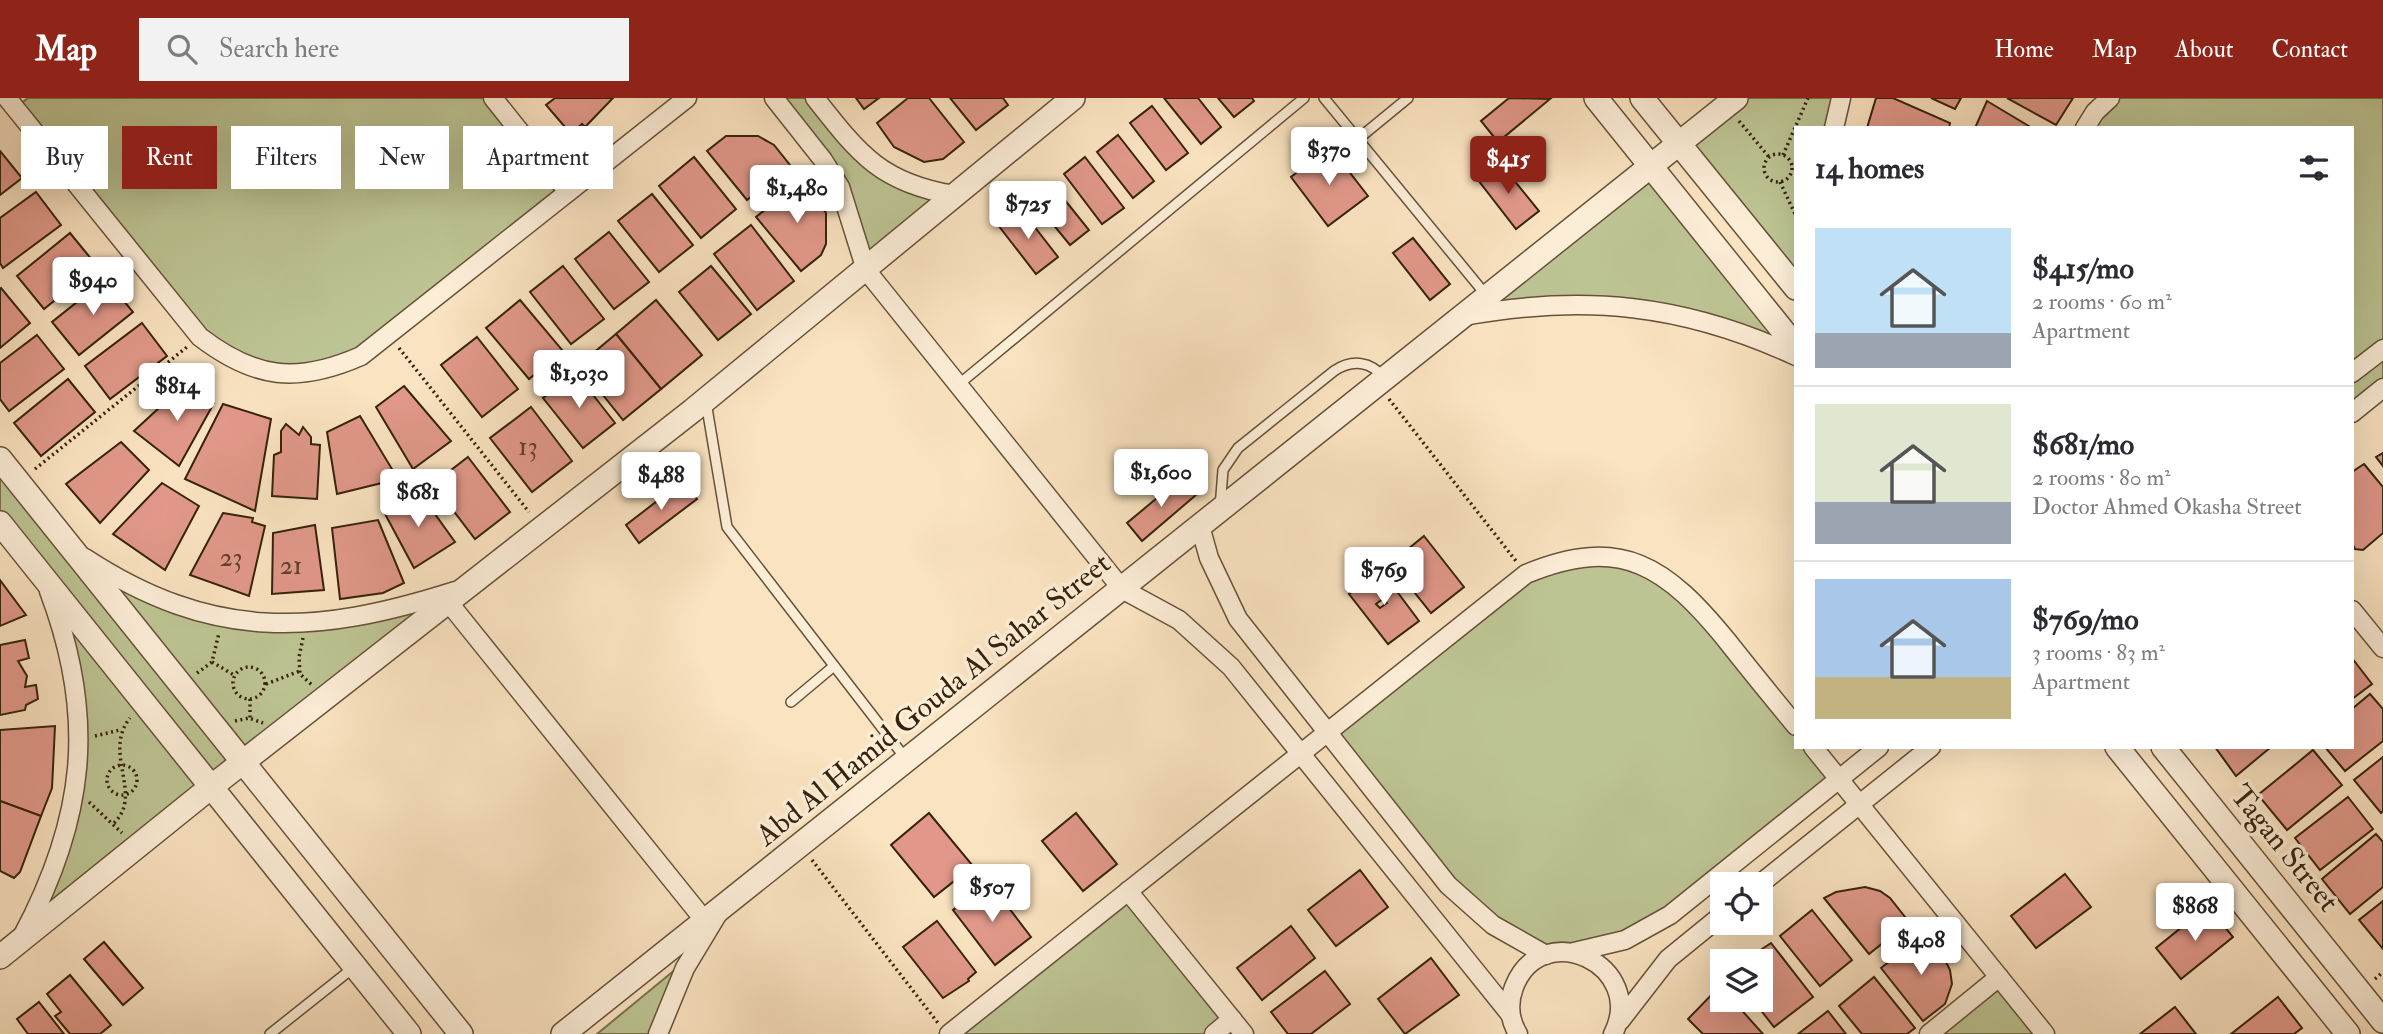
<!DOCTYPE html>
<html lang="en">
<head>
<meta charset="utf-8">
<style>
	:root { --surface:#fff; --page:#f2f2f3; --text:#2b2b33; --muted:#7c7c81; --line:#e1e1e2; --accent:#8f2418 }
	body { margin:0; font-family:"IM FELL Double Pica",serif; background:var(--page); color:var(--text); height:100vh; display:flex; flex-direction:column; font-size:26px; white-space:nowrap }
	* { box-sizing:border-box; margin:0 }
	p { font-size:23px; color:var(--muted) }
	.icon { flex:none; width:38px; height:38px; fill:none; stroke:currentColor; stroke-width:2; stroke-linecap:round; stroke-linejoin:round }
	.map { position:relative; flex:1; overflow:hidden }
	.sheet { position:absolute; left:1794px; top:28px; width:560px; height:623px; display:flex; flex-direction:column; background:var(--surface); border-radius:0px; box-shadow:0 7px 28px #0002 }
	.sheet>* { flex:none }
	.guide { position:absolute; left:21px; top:28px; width:665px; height:63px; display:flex; gap:14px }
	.controls { position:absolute; left:1710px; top:774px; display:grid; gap:14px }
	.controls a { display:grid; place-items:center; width:63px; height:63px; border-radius:0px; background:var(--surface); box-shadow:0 7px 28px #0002; font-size:35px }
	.price { position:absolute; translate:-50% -60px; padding:0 16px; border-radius:7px; background:#fff; color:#222; font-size:23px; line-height:46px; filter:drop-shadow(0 2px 4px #0008) }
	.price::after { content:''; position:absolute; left:50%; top:42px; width:21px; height:16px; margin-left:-10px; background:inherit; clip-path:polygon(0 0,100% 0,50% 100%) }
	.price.active { background:var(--accent); color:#fff }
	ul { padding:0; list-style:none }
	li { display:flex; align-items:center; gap:21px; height:175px; padding:0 21px }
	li+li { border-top:2px solid var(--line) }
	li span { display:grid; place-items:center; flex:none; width:196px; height:140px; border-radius:0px; color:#555 }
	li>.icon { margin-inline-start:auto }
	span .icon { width:84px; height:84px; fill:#fffc; stroke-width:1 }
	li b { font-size:30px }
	h2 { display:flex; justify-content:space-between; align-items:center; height:84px; padding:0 21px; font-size:30px }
	.tag { padding:0 24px; border-radius:0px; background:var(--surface); box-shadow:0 7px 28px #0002; font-size:24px; line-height:63px }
	.tag.active { background:var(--accent); color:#fff }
	header { display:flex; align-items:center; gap:42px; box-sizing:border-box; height:98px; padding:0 35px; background:var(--accent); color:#fff }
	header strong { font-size:33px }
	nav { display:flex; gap:38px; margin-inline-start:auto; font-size:24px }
	.search { width:490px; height:63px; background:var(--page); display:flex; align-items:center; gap:18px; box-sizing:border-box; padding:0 24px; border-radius:0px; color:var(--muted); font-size:26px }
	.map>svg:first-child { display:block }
	.green { fill:#bdc493; stroke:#7a734f; stroke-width:2 }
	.building { fill:#e1988a; stroke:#36220b; stroke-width:2; fill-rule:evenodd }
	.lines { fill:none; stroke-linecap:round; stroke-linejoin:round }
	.service-casing { stroke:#675238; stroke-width:12 }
	.minor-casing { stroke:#675238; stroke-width:21 }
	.tertiary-casing { stroke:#675238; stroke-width:26 }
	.path { stroke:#36220b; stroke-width:3.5; stroke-dasharray:2 3.5; stroke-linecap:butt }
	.service { stroke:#fcedd7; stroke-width:9 }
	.minor { stroke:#fcedd7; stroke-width:18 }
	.tertiary { stroke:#fcedd7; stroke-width:23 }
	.labels { text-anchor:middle; stroke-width:7; stroke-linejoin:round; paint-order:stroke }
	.number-label { font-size:26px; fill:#61402b }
	.street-label { font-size:30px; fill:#36220b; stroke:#fcedd7 }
</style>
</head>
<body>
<header>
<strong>Map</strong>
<div class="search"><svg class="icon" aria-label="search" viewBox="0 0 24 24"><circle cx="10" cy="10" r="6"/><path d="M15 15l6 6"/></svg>Search here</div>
<nav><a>Home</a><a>Map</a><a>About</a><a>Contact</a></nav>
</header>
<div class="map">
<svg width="2383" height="936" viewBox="0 0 2383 936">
	<rect width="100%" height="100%" fill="#fae3c1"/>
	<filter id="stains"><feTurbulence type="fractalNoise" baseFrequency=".00286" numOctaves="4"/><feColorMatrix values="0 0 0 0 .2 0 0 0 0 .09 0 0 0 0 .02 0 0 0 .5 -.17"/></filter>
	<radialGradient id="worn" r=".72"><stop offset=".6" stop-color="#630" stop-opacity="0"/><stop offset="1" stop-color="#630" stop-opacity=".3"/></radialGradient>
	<g class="green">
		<path d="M28 0H493L568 94 329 272 228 260 15 10Z"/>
		<path d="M774 0H815L869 64 954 97 866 172 849 120Z"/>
		<path d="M1736 0H1841L1834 30H1796L1795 190 1679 46Z"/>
		<path d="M2110 0H2383V290L2352 315V30H2085Z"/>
		<path d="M1650 68 1795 249 1639 209 1464 218Z"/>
		<path d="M0 361 75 455 180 510 298 526 472 488 19 843 76 692 63 531 0 425Z"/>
		<path d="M1598 458 1670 482 1795 628 1796 649H1813L1839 681 1648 831 1560 854 1493 827 1327 634 1526 476Z"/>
		<path d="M1128 793 1232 921 1214 936H949Z"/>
		<path d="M682 866 652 936H597Z"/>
		<path d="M1999 879 2045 936H1929Z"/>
	</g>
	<g class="building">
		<path d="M555 0H613L585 29 582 26 571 36 546 7Z"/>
		<path d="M856 0H879L864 11Z"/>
		<path d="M908 0H929L964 44 943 61 924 64 894 49 877 25Z"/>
		<path d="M950 0H1003L1008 7 976 32Z"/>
		<path d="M1164 0H1198L1221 29 1201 46Z"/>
		<path d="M1218 0H1252L1254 3 1234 19Z"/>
		<path d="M1509 0 1550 1 1498 44 1481 23Z"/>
		<path d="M1876 0H1893L1950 25 1949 30H1867Z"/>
		<path d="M1931 0H1961L1955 11Z"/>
		<path d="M2007 0H2073L2056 27Z"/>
		<path d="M1987 3 2032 30H1975Z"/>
		<path d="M1152 8 1188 55 1166 72 1130 25Z"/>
		<path d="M1118 37 1154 83 1133 100 1097 54Z"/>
		<path d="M726 38H758L774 47 790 67 747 102 707 53Z"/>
		<path d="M1330 49 1368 98 1328 128 1291 79Z"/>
		<path d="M0 53 22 80 0 97Z"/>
		<path d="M694 59 736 111 701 140 659 88Z"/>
		<path d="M1085 59 1124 110 1102 126 1064 76Z"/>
		<path d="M1500 65 1539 113 1516 131 1478 82Z"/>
		<path d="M802 82 826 115V146L821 157 801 173 756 119Z"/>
		<path d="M1052 86 1089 132 1070 147 1033 102Z"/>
		<path d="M36 94 61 127 3 170 0 165V120Z"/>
		<path d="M652 96 693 147 659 174 618 123Z"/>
		<path d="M1020 110 1058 159 1036 176 998 127Z"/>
		<path d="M751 127 794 183 757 212 714 156Z"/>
		<path d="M609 134 649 184 614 211 575 161Z"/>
		<path d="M70 135 97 168 44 211 17 178Z"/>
		<path d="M1413 140 1450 186 1430 202 1393 155Z"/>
		<path d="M563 168 604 221 571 246 530 194Z"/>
		<path d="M711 168 751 216 718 242 679 194Z"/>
		<path d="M106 181 133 214 79 257 52 224Z"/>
		<path d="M1 190 30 225 0 250V191Z"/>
		<path d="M520 202 563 253 529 281 486 230Z"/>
		<path d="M656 202 702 257 661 291 616 236Z"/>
		<path d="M142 225 167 258 110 301 85 268Z"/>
		<path d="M616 236 661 291 623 322 579 267Z"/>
		<path d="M37 237 64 271 9 313 0 301V265Z"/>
		<path d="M477 239 518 291 482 319 441 267Z"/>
		<path d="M576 275 615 325 583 350 543 300Z"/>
		<path d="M68 281 95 314 41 358 14 325Z"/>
		<path d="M187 284 214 305 179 368 134 333Z"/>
		<path d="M404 288 451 343 413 371 376 309Z"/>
		<path d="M223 306 271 321 255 413 185 381Z"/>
		<path d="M531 309 572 363 532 394 490 340Z"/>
		<path d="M360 318 398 381 337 396 327 334Z"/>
		<path d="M286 326 299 337 303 329 311 339V346L320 347 317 401 272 398 274 357 281 354V333Z"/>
		<path d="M121 344 149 372 100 425 66 386Z"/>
		<path d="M2383 355V368L2376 359Z"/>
		<path d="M468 359 510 414 475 441 433 386Z"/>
		<path d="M2364 366 2383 389V435L2363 452 2355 451 2352 445V374Z"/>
		<path d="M1181 380 1196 397 1142 443 1127 425Z"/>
		<path d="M683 383 697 401 639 445 626 427Z"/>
		<path d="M162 385 199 408 165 472 113 436Z"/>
		<path d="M417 391 455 444 414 470 384 414Z"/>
		<path d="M223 415 253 420 252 424 265 428 249 498 190 477Z"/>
		<path d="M378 422 404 485 383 495 340 501 332 430Z"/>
		<path d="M315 427 324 492 272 496 273 435Z"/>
		<path d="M1424 438 1464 489 1431 515 1391 465Z"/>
		<path d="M1381 472 1419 523 1388 546 1349 496 1360 488 1361 490ZM1384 500 1387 505 1380 510 1376 506Z"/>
		<path d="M0 482 26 517 0 528Z"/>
		<path d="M25 542 29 560 18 563 27 578 25 589 36 587 38 601 26 607 25 612 0 617V547Z"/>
		<path d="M2352 560 2372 586 2352 601Z"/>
		<path d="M2370 596 2383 611V643L2345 673 2325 649H2352V611Z"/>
		<path d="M55 628 52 690 41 718 0 703V632Z"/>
		<path d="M2215 649H2271L2236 678Z"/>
		<path d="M2313 652 2342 687 2287 732 2258 697Z"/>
		<path d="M2383 659V713L2381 715 2354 682Z"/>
		<path d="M2348 699 2373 731 2320 772 2295 740Z"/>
		<path d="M0 703 41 718 20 774 14 780 0 773Z"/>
		<path d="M929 715 973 768 934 799 891 747Z"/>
		<path d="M1076 715 1117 766 1083 793 1042 743Z"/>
		<path d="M2376 736 2383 744V789L2350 816 2322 781Z"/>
		<path d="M1360 772 1388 809 1336 848 1308 812Z"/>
		<path d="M2065 776 2091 809 2036 850 2011 818Z"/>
		<path d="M989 784 1031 839 995 867 953 812Z"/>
		<path d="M1865 789 1880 793 1890 800 1909 824 1869 856 1824 800 1836 794Z"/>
		<path d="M2383 803V851L2359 822Z"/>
		<path d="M2208 808 2233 839 2181 881 2156 850Z"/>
		<path d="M1812 812 1852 862 1820 888 1780 838Z"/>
		<path d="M937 823 976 874 968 881 969 883 943 900 903 849Z"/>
		<path d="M1291 828 1315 860 1262 902 1237 870Z"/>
		<path d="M1924 837 1942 856 1950 872 1952 886 1945 906 1923 923 1881 870Z"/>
		<path d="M104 844 143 890 123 907 84 861Z"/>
		<path d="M1771 845 1813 899 1774 929 1752 901H1760V863H1744Z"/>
		<path d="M1431 860 1459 897 1405 936 1378 901Z"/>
		<path d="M1325 873 1350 906 1311 936H1288L1271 914Z"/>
		<path d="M70 877 111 927 100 936H70L55 918 61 914 47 896Z"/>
		<path d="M1874 879 1915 930 1907 936H1862L1839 908Z"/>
		<path d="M1721 887 1722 901H1735L1739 905 1737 907 1763 936H1703L1688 921Z"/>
		<path d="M2278 899 2302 930 2294 936H2231Z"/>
		<path d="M39 904 64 936H28L17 921Z"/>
		<path d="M2175 909 2196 936H2140Z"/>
		<path d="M1828 913 1846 936H1798Z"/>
	</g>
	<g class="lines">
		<g class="service-casing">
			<g id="service">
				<path d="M1324 0 1486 197"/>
				<path d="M1358 41 1408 0"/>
				<path d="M958 287 1304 0"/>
				<path d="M706 304 727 429 906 661"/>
				<path d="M1220 410 1223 372 1238 350 1334 273C1352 261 1371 263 1384 280"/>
				<path d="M791 604 834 568"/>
				<path d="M270 936 353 870"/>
			</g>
		</g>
		<g class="minor-casing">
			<g id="minor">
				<path d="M7 0 200 239C255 281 297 286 361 258L687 0"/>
				<path d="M493 0 568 94"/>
				<path d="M774 0 823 62 840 89 866 172 1122 491 1179 522 1231 569 1510 916"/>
				<path d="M815 0C859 56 881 85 954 97"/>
				<path d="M1834 30 1841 0"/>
				<path d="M2085 30 2095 14 2110 0"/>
				<path d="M1464 218C1584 196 1684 206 1796 258"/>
				<path d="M2352 275 2383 251"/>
				<path d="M2352 315 2383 290"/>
				<path d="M1200 428 1209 460 1238 521 1448 787 1493 827 1546 857"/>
				<path d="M85 460C212 543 314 538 455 493"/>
				<path d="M449 505 705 823"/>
				<path d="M2352 512 2383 550"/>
				<path d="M1813 649 2045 936"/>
				<path d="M1760 786 1931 649"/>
				<path d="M1128 793 1244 936"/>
				<path d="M22 839C85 721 97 620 49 493"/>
				<path d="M1574 854 1625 842 1670 817 1879 649"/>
				<path d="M1620 923 1668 861 1722 817"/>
				<path d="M658 936 685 870 717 817"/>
				<path d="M949 936 1526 476C1622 436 1667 469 1728 544 1750 572 1773 600 1796 628"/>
				<path d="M1214 936 1232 921"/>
				<path d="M1518 936C1509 921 1508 905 1514 889 1542 817 1648 868 1613 936"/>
				<path d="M1929 936 1999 879"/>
			</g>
		</g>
		<g class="tertiary-casing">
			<g id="tertiary">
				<path d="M1596 0 1796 249"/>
				<path d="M1642 0 1796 190"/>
				<path d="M0 361 461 936"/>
				<path d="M0 425 409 936"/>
				<path d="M2117 649 2348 936"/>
				<path d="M2163 649 2383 923"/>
				<path d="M0 859 211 689 692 313 1073 0"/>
				<path d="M563 936 1736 0"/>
			</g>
		</g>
		<g class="path">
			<path d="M1739 23 1769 59"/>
			<circle cx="1778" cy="70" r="14"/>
			<path d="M1783 57 1808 0"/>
			<path d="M1780 84 1796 118"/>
			<path d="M399 250 529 414"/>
			<path d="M1389 301 1516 463"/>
			<path d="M35 371 187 249"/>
			<path d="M303 540 299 559 300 576 312 587"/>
			<path d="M212 564 234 577"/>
			<circle cx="249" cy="585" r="16"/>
			<path d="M197 575 212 564 219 535"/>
			<path d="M266 586 300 573"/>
			<path d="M250 601V620"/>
			<path d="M235 623 249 620 263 625"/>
			<path d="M95 638 120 632"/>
			<circle cx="122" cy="682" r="15"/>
			<path d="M89 704 122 735"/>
			<path d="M114 725C144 696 102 655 130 620"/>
			<path d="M812 762 938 925"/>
			<path d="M2375 881 2383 874"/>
		</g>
		<use href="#service" class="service"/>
		<use href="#minor" class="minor"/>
		<use href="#tertiary" class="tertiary"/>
	</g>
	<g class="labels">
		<g class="number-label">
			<text x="528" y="357">13</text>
			<text x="231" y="468">23</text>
			<text x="291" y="476">21</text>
		</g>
		<g class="street-label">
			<text transform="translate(933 601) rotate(-39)" y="10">Abd Al Hamid Gouda Al Sahar Street</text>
			<text transform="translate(2285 750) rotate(51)" y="10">Tagan Street</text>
		</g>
	</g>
	<rect width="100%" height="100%" filter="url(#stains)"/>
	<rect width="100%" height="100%" fill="url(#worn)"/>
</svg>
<div class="controls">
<a><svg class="icon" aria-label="locate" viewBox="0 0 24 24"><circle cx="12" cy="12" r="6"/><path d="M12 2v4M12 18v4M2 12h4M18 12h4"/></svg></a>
<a><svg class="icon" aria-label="layers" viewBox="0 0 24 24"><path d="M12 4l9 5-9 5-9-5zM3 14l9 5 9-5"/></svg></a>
</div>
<b class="price" style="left:1329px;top:89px">$370</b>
<b class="price active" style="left:1508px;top:98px">$415</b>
<b class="price" style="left:797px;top:127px">$1,480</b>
<b class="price" style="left:1028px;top:143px">$725</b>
<b class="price" style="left:93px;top:219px">$940</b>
<b class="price" style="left:579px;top:312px">$1,030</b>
<b class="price" style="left:177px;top:325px">$814</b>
<b class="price" style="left:1161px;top:411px">$1,600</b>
<b class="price" style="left:661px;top:414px">$488</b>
<b class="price" style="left:418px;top:431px">$681</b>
<b class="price" style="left:1384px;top:509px">$769</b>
<b class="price" style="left:992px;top:826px">$507</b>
<b class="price" style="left:2195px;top:845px">$868</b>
<b class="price" style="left:1921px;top:879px">$408</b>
<div class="guide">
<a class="tag">Buy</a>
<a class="tag active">Rent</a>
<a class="tag">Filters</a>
<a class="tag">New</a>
<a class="tag">Apartment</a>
</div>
<section class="sheet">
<h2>14 homes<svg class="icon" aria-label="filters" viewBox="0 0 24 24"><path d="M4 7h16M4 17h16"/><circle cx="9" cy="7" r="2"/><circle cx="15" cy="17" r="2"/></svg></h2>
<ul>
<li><span style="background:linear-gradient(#bfe0f5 75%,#9aa5b1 0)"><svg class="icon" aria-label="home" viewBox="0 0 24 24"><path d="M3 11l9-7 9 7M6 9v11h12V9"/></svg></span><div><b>$415/mo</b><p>2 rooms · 60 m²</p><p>Apartment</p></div></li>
<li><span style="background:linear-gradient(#dfe7d0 70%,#9aa5b1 0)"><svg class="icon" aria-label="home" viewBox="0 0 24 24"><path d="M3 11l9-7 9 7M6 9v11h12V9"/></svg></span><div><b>$681/mo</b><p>2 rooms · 80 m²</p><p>Doctor Ahmed Okasha Street</p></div></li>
<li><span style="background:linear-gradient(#a9c7e8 70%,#c2b280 0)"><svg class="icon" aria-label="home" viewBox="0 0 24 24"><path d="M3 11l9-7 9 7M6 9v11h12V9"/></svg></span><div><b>$769/mo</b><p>3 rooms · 83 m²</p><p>Apartment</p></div></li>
</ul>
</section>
</div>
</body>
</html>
